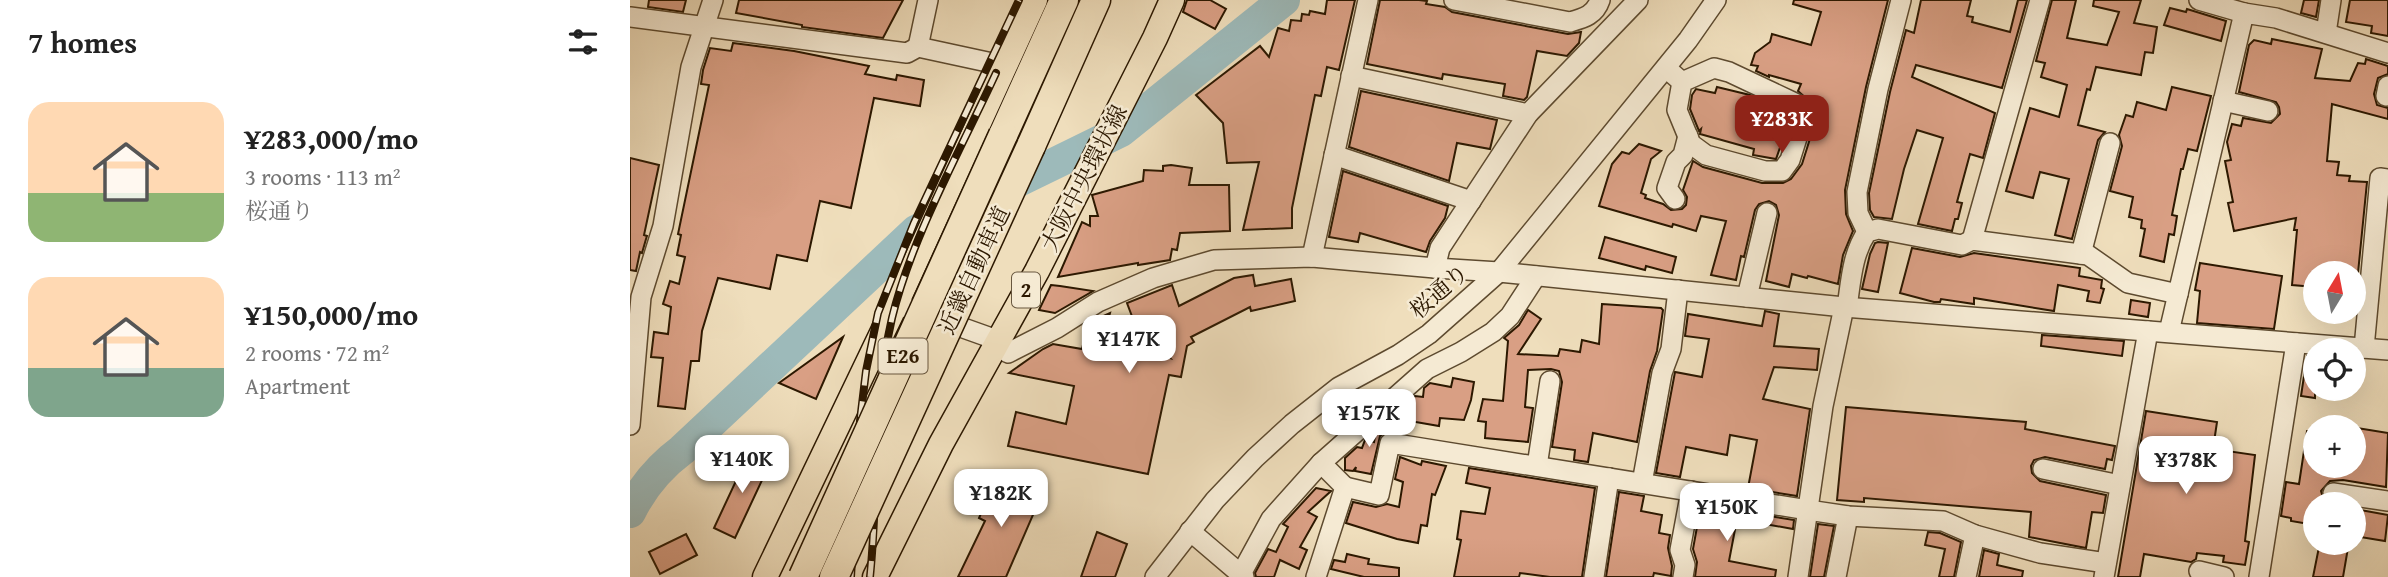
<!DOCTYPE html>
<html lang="en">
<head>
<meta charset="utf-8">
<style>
	:root { --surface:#fff; --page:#f2f2f2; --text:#222; --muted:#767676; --accent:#8f2418 }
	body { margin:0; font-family:"Gentium Book Plus","Noto Serif JP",serif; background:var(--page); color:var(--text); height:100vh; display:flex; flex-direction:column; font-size:26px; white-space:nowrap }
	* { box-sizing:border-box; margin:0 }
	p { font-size:23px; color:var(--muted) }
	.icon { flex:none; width:38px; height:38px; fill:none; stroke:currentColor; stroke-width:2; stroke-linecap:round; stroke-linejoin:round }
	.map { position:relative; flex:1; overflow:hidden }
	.drawer { display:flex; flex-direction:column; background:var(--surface); width:630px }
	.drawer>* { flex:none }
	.needle { width:46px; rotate:10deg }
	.fabs { position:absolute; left:1673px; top:261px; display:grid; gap:14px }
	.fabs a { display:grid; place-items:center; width:63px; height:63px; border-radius:50%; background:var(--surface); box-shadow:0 7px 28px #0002; font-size:35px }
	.price { position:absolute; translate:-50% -60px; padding:0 16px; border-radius:14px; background:#fff; color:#222; font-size:23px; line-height:46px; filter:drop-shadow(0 2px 4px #0008) }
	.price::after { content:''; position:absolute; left:50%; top:42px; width:21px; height:16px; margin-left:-10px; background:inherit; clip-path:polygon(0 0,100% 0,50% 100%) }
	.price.active { background:var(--accent); color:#fff }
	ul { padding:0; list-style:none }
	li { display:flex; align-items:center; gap:21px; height:175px; padding:0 28px }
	li span { display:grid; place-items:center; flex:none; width:196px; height:140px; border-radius:21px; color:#555 }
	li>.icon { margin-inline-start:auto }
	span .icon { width:84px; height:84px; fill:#fffc; stroke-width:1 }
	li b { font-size:30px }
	h2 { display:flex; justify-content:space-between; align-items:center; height:84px; padding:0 28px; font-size:30px }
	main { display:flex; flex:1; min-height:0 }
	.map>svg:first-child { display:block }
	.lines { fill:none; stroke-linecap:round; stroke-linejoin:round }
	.river { stroke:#9dbaba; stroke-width:32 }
	.building { fill:#d99f84; stroke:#2c1800; stroke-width:2 }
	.minor-casing { stroke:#5d4a2f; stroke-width:22 }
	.major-casing { stroke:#2c1800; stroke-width:27 }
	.highway-casing { stroke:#2c1800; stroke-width:31 }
	.minor { stroke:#f5ead3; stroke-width:19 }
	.major { stroke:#efdebc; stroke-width:24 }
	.highway { stroke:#efdebc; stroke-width:28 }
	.rail-casing { stroke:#2c1800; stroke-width:8 }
	.rail { stroke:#f5ead3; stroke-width:5; stroke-dasharray:16; stroke-linecap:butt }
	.highway-bridge-casing { stroke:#2c1800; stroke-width:31; stroke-linecap:butt }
	.highway-bridge { stroke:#efdebc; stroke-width:28 }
	.labels { text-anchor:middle; stroke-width:5; stroke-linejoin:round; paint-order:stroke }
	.shield { fill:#f5ead3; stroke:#68573f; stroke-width:2 }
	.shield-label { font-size:21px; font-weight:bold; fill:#2c1800 }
	.street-label { font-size:23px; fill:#2c1800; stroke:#f5ead3 }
</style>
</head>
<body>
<main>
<section class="drawer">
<h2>7 homes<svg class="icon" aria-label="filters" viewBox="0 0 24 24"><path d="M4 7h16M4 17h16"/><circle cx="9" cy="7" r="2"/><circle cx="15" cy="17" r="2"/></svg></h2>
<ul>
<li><span style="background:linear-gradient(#ffd9b3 65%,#8fb573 0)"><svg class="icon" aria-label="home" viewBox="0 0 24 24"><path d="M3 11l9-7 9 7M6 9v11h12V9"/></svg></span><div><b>¥283,000/mo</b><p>3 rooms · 113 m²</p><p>桜通り</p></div></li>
<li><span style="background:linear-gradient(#ffd9b3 65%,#7fa58c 0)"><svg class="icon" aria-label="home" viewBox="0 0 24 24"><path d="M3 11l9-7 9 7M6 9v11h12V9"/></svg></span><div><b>¥150,000/mo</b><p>2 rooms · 72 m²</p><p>Apartment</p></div></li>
</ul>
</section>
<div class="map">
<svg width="1758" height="577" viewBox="0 0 1758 577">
	<rect width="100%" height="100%" fill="#efdebc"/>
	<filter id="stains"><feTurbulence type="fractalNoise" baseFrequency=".00286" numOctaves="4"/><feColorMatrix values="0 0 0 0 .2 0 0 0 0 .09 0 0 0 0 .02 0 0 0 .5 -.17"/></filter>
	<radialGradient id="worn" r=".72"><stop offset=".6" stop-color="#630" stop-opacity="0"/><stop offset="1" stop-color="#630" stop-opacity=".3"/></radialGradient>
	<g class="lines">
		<path class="river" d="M0 512C13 486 29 467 52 450L286 231 491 131 654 0"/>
	</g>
	<g class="building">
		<path d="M19 0H56L53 12 18 7Z"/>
		<path d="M109 0H273L253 38 172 27V25L106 13Z"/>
		<path d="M557 0H580L596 9 585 29 553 12Z"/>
		<path d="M697 0H725L709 70 697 67 691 96 685 95 662 208V228L613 230 629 162 597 163 593 123 566 95 630 46 639 57 648 28 659 31 661 20 671 21 672 14 679 15 680 11 695 14Z"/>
		<path d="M750 0H789L797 1 796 4 815 7 822 12 938 34 951 32 949 43 937 56 907 51 897 97 894 100 873 96 875 84 813 74 812 79 737 64Z"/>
		<path d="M1164 0H1258L1236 87 1215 190 1216 214 1223 231 1213 255 1208 284 1178 276 1177 278 1162 274 1159 287 1136 281 1149 215 1146 205 1139 201 1129 204 1125 210 1114 257 1111 256 1106 280 1081 275 1096 221 1071 216 1066 231 1043 224 1042 227 969 206 982 164 992 152 999 154 1009 144 1031 151 1021 159 1011 193 1016 195 1015 198 1033 204 1041 210 1052 209 1056 205 1057 197 1053 190 1063 161 1073 167 1132 183H1153L1161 179 1172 164 1184 126 1179 101 1168 91 1171 84 1139 75V77L1126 71 1128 66 1121 65 1125 53 1140 42 1142 34 1181 45 1191 12 1163 4Z"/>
		<path d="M1291 0H1341L1337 16 1343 17 1342 22 1380 32 1388 0H1397L1372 88 1286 65 1282 77 1365 113 1353 158 1340 154 1327 202 1332 203 1328 219H1325L1322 231 1288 224 1313 138 1287 130 1274 169 1262 219 1244 217 1240 210 1239 193 1260 92 1276 30 1284 33Z"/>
		<path d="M1422 0H1446L1437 38 1477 45 1489 12 1463 6 1464 0H1511L1504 23 1527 27 1523 53 1515 52 1511 75 1466 67 1460 90 1457 89 1448 125 1475 132 1468 140 1442 239 1425 235 1439 179 1410 172 1403 198 1376 191 1400 108 1429 117 1437 85 1411 77 1415 63 1406 61Z"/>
		<path d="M1674 0H1689L1686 17 1671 13Z"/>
		<path d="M1720 0H1758V36L1741 33 1742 26 1716 22Z"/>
		<path d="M1540 8 1556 12 1557 9 1596 21 1591 41 1534 25Z"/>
		<path d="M1642 39 1692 49 1685 78 1720 81 1728 63 1735 64 1736 59 1758 66V74L1748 78 1744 94 1747 105 1758 108V119L1702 104 1697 161 1709 162 1707 175 1720 176 1719 181 1737 182 1728 273H1685V287L1662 285 1667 230H1664L1666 218 1604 231 1598 203 1603 202 1595 161 1601 160 1597 142 1602 124 1611 126 1613 118 1641 123 1650 114 1649 107 1646 102 1609 92 1619 45 1624 40 1641 44Z"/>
		<path d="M103 43 164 51 239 66 235 74 266 80 267 75 294 80 290 106 244 98 221 208 190 201 177 261 147 255 140 289 88 278 72 331 69 361H61L55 409 28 406 33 358 21 357 24 332 38 334 41 307 33 304 40 281 49 284 55 257 47 255 51 235 48 234 79 85 71 84 73 70 80 48 101 51Z"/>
		<path d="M1087 87 1120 95 1157 113 1159 122 1146 159 1123 155 1124 149 1070 134 1071 129 1069 131 1060 109 1062 95 1066 89 1085 93Z"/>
		<path d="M1542 87 1581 96 1567 151 1558 149 1553 169H1551L1542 215 1547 216 1544 235 1539 234 1534 262 1510 256 1515 229 1511 228 1512 220 1499 217 1503 197 1480 191 1492 146 1489 135 1496 115 1503 117 1507 102 1536 110Z"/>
		<path d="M731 91 867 120 860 149 827 143 819 181 719 147Z"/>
		<path d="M0 158 29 165 14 235 17 236 16 239 12 253 10 252 6 271 0 270Z"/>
		<path d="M541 165 562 168 559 185H599L600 231 550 233 547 250 542 249 540 260 508 265V263L428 277 452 222 460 226V216H468L462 195 513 181 514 170 533 171V166Z"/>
		<path d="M713 171 818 206 815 218 800 241 796 252 730 233 728 242 699 237Z"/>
		<path d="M975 237 1046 257 1042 273 1016 266 1015 270 969 258Z"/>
		<path d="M1248 242 1258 243 1248 292 1232 289 1240 254 1245 243Z"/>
		<path d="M1282 248 1330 257 1344 253 1450 268 1449 276 1472 280 1471 288 1474 289 1470 303 1457 301 1459 291 1428 285 1424 311 1344 298V304L1311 299 1310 302H1304L1270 293Z"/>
		<path d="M1570 263 1652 276 1644 329 1567 323 1570 291 1565 290Z"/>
		<path d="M623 275 625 286 661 279 665 301 621 311 620 307 561 337 564 342 557 346 551 377 539 375 518 474 378 446 386 412 436 424 444 386 379 373 413 349 423 344 452 349 458 323 480 313 473 339 540 358 503 319 497 303 542 285 549 306 604 278Z"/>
		<path d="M421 285 430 286 463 291 425 313 409 310Z"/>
		<path d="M1501 300 1520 303 1518 317 1499 314Z"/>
		<path d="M972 304 1031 308 1033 310 1027 351 1020 371 1007 442 963 433 958 462 944 460 945 450 922 447 932 382 929 371 921 369 898 370 895 407 903 408 898 442 855 438 856 422 848 421 853 399 873 401 878 341 874 338 889 325 898 310 911 319 888 354 928 356 930 349 950 352 952 340 969 344Z"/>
		<path d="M1135 311 1149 314 1144 346 1189 349 1187 370 1144 367 1133 399 1180 409 1167 496 1118 488 1127 440 1100 435 1097 455 1056 447 1050 477 1026 473 1045 372 1072 377 1079 339 1055 336 1058 314 1132 326Z"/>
		<path d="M1412 335 1494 341 1492 356 1411 346Z"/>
		<path d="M213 337 186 399 149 383Z"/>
		<path d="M1677 356 1685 357V398L1671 396Z"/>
		<path d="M823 378 844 382 841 400 834 420 810 418 809 426 774 420 777 403 785 396 793 397 794 388 800 383 821 387Z"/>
		<path d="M1216 407 1396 422 1395 429 1485 446 1482 460 1477 459 1475 469 1415 457 1404 460 1401 466 1402 473 1410 481 1476 495 1473 513 1462 512 1456 548 1399 537 1401 512 1234 498V502L1207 500Z"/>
		<path d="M1516 411 1587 422 1583 449 1625 455 1615 541 1619 542 1615 565 1593 562 1594 556 1567 553 1566 559 1561 562 1514 554 1510 577H1488Z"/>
		<path d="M765 414 770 415 766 432 756 431 750 436 741 474 725 471 726 467 723 471 715 470V458L727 447 732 448 735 440 744 442 746 430Z"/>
		<path d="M1727 428 1758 433 1756 487 1713 480 1700 481 1691 491 1695 504H1685V525L1661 521V518L1651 516 1656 482 1669 484 1677 431 1685 432V466H1724Z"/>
		<path d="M119 453 140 463 105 538 84 528Z"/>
		<path d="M770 457 791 465 792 461 816 466 805 495 802 494 797 526 791 525 788 543 767 539 716 523 723 502 746 507 757 504 769 507 773 482 765 479Z"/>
		<path d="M839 468 965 488 952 577H920L890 573 889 577H824L831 540 827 539 831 511 855 514 860 488 836 483Z"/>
		<path d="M368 475 412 494 376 577H328L355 521 349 518Z"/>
		<path d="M686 488 701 491 678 512 687 517 670 547 677 550 669 569 650 560 644 577H626L625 573 638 549 646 552 658 527 653 524Z"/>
		<path d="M989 492 1014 496 1011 511 1032 515 1029 533 1040 535 1038 548 1042 566 1041 576 1024 573 1023 577H976Z"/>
		<path d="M1071 505 1164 520 1163 529 1107 519 1099 561 1146 570 1145 577H1065L1067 562 1063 549Z"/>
		<path d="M1725 509 1758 515 1755 541 1724 536Z"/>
		<path d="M1188 524 1204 526 1194 577H1180Z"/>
		<path d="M467 532 497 544 485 577H451Z"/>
		<path d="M1298 532 1310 533 1331 542 1324 577H1309L1315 549 1295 545Z"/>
		<path d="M56 534 67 555 30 574 19 552Z"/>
		<path d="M1690 542H1719L1713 577H1683Z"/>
		<path d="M1354 550 1369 554 1367 565 1393 571 1392 577H1349Z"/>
		<path d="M717 554 739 559 738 564 769 568V577H734L701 569 704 560 715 562Z"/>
	</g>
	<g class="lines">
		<g class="minor-casing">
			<g id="minor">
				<path d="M824 0 940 22C954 18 965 15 970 0"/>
				<path d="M1569 0 1614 13"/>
				<path d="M0 17 277 53 288 47 376 66"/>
				<path d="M1696 33 1701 0"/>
				<path d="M288 47 298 0"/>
				<path d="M1036 68 1052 82 1047 110 1061 144 1076 155 1135 171H1152L1160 160 1172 122 1167 104 1099 72 1084 68 1052 82"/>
				<path d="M721 76 898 114"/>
				<path d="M1756 96 1758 86"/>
				<path d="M1593 101 1638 111"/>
				<path d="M704 155 841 201"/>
				<path d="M1045 199 1037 188 1046 162 1053 155 1058 136"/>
				<path d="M1237 232 1228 213 1227 192 1248 89 1271 0"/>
				<path d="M1342 240 1410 0"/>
				<path d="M1451 254 1480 143"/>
				<path d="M682 257 738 0"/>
				<path d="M805 268 810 248 898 114 1008 0"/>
				<path d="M1117 297 1137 213"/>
				<path d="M266 304 367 340 378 353 427 328 468 302 523 278 584 260 682 257 805 268 869 272 1214 307 1758 350"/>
				<path d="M1217 307C1221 281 1222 254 1237 232L1248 229 1332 245 1342 240 1458 255 1498 283 1548 294"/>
				<path d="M1539 332 1614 13 1646 18 1758 53"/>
				<path d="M1734 348 1750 178 1758 179"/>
				<path d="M0 425 11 297 33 226 61 67 83 0"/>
				<path d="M907 466 920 381"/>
				<path d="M1413 469 1490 485"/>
				<path d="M1012 483 1032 373 1041 349 1048 290"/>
				<path d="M715 487 749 495 760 443 1178 510 1218 516 1313 521 1345 535 1410 553 1476 563"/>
				<path d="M1703 493 1758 501"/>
				<path d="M560 531 614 577"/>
				<path d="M1569 571 1594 577"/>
				<path d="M611 574 641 519 691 463 797 369 831 352 863 332 880 316 906 276"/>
				<path d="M525 577 585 500 625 458 662 424 709 387 768 355 799 334 869 272 1058 40 1086 0"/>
				<path d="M686 577 715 487 691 463"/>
				<path d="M964 577 979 478"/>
				<path d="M1053 577 1055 565 1050 550 1061 491"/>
				<path d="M1168 577 1193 406 1214 307"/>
				<path d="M1206 577 1218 516"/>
				<path d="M1336 577 1345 535"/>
				<path d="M1474 577 1518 331"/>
				<path d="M1629 577 1666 343"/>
			</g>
		</g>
		<g class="major-casing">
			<g id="major">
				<path d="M135 577 266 304 405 0"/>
				<path d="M245 577 311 444 407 271 525 38 542 0"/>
			</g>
		</g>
		<g class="highway-casing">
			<g id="highway">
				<path d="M373 135 434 0"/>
				<path d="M401 146 466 0"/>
			</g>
		</g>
		<use href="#minor" class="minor"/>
		<use href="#major" class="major"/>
		<use href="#highway" class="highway"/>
		<g class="rail-casing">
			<g id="rail">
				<path d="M221 577 230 421 236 371 248 313 284 223 389 0"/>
				<path d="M240 577C249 489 242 405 262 318 282 236 331 149 366 73"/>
			</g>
		</g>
		<use href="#rail" class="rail"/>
		<g class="highway-bridge-casing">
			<g id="highway-bridge">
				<path d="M173 577 373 135"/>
				<path d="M204 577 401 146"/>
			</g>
		</g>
		<use href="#highway-bridge" class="highway-bridge"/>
	</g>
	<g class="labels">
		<g class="shield">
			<rect x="382" y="272.5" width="28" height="35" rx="5"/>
			<rect x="248.5" y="338.5" width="49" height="35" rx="5"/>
		</g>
		<g class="shield-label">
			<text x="396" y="297">2</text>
			<text x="273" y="363">E26</text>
		</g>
		<g class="street-label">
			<text transform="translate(454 178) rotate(-63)" y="8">大阪中央環状線</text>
			<text transform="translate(344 270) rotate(-65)" y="8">近畿自動車道</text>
			<text transform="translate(809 291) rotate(-41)" y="8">桜通り</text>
		</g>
	</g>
	<rect width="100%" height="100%" filter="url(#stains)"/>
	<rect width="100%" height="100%" fill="url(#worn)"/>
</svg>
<div class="fabs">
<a><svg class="needle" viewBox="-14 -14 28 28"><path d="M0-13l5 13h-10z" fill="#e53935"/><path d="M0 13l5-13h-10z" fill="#767676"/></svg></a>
<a><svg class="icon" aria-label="locate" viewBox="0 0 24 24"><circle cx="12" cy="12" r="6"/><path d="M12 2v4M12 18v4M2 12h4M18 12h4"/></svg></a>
<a>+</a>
<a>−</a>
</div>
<b class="price active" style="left:1152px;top:155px">¥283K</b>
<b class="price" style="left:499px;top:375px">¥147K</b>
<b class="price" style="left:739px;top:449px">¥157K</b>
<b class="price" style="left:112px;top:495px">¥140K</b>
<b class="price" style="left:1556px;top:496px">¥378K</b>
<b class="price" style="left:371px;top:529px">¥182K</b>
<b class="price" style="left:1097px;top:543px">¥150K</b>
</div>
</main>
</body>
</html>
